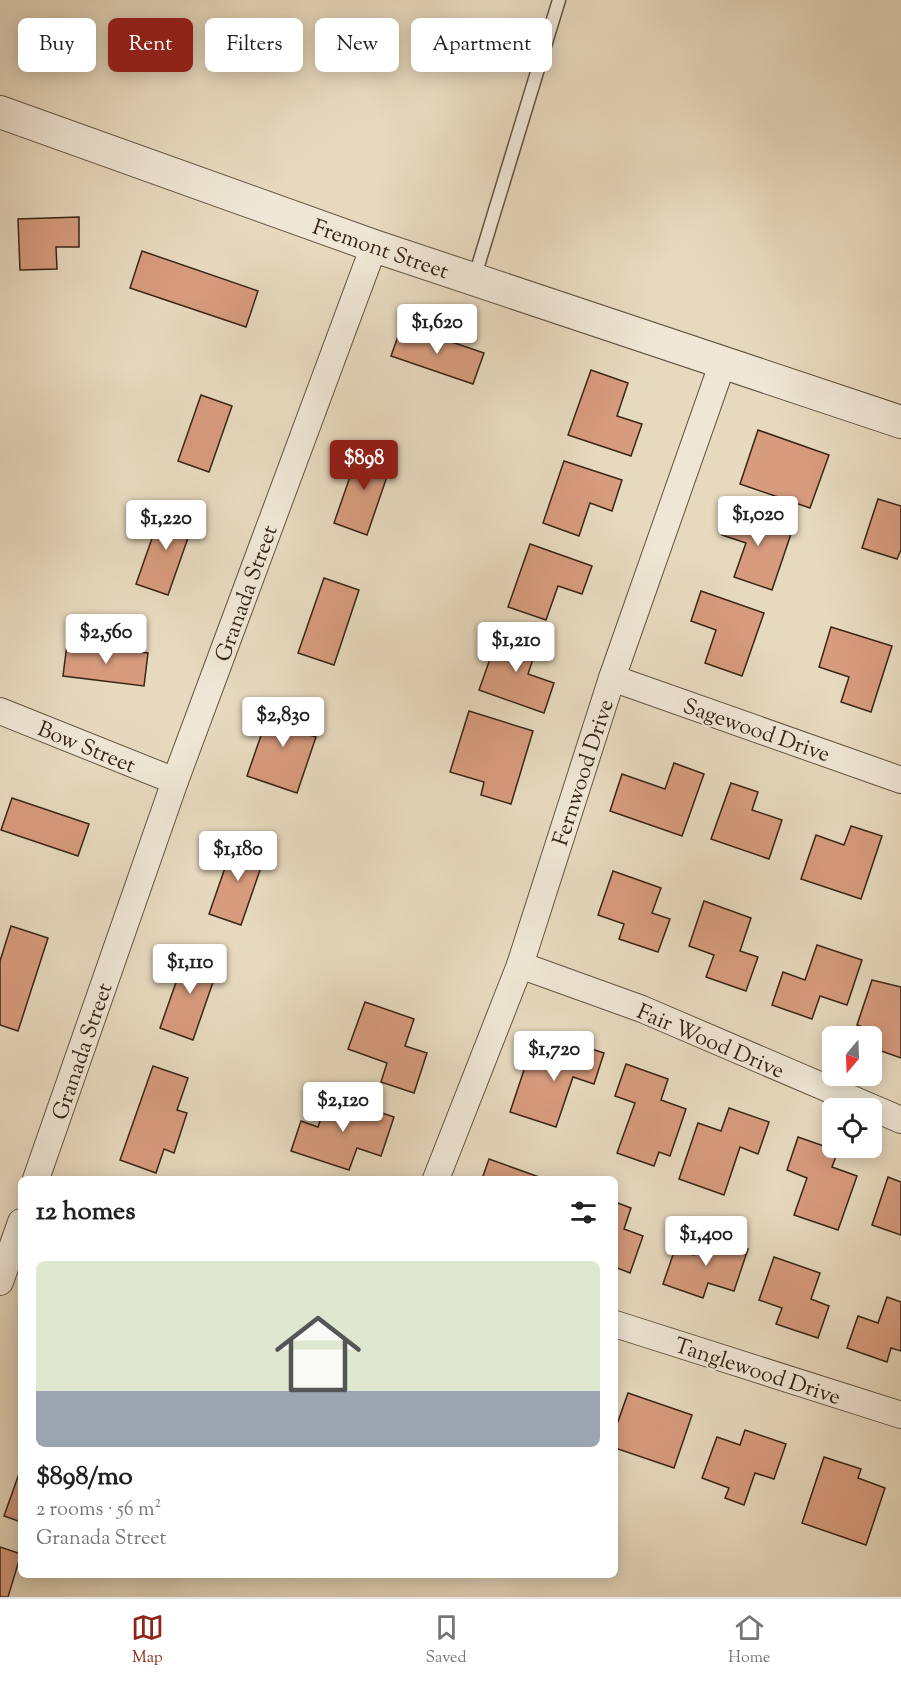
<!DOCTYPE html>
<html lang="en">
<head>
<meta charset="utf-8">
<style>
	:root { --surface:#fff; --page:#f6f6f6; --text:#222; --muted:#767676; --line:#e0e0e0; --accent:#8f2418 }
	body { margin:0; font-family:"Sorts Mill Goudy",serif; background:var(--page); color:var(--text); height:100vh; display:flex; flex-direction:column; font-size:22px; white-space:nowrap }
	* { box-sizing:border-box; margin:0 }
	p { font-size:20px; color:var(--muted) }
	.icon { flex:none; width:33px; height:33px; fill:none; stroke:currentColor; stroke-width:2; stroke-linecap:round; stroke-linejoin:round }
	.map { position:relative; flex:1; overflow:hidden }
	.side { position:absolute; left:18px; top:1176px; width:600px; height:402px; display:flex; flex-direction:column; background:var(--surface); border-radius:9px; box-shadow:0 3px 15px #0003 }
	.side>* { flex:none }
	.hud { position:absolute; left:18px; top:18px; width:600px; height:54px; display:flex; gap:12px }
	.needle { width:39px; rotate:199deg }
	.fabs { position:absolute; left:822px; top:1026px; display:grid; gap:12px }
	.fabs a { display:grid; place-items:center; width:60px; height:60px; border-radius:9px; background:var(--surface); box-shadow:0 3px 15px #0003; font-size:30px }
	.price { position:absolute; translate:-50% -51px; padding:0 14px; border-radius:6px; background:#fff; color:#222; font-size:20px; line-height:39px; filter:drop-shadow(0 2px 3px #0008) }
	.price::after { content:''; position:absolute; left:50%; top:36px; width:18px; height:14px; margin-left:-9px; background:inherit; clip-path:polygon(0 0,100% 0,50% 100%) }
	.price.active { background:var(--accent); color:#fff }
	ul { padding:0; list-style:none }
	li { display:grid; align-content:center; gap:12px; height:318px; padding:0 18px }
	li span { display:grid; place-items:center; height:186px; border-radius:9px; color:#555 }
	li>.icon { margin-inline-start:auto }
	span .icon { width:108px; height:108px; fill:#fffc; stroke-width:1 }
	li b { font-size:26px }
	h2 { display:flex; justify-content:space-between; align-items:center; height:72px; padding:0 18px; font-size:26px }
	.chip { padding:0 21px; border-radius:9px; background:var(--surface); box-shadow:0 3px 15px #0003; font-size:21px; line-height:54px }
	.chip.active { background:var(--accent); color:#fff }
	.dock { display:flex; justify-content:space-around; align-items:center; height:84px; border-top:2px solid var(--line); background:var(--surface); font-size:16px; color:var(--muted) }
	.dock a { display:grid; justify-items:center; gap:3px }
	.dock .active { color:var(--accent) }
	.map>svg:first-child { display:block }
	.building { fill:#d79b7d; stroke:#392616; stroke-width:1.5 }
	.lines { fill:none; stroke-linecap:round; stroke-linejoin:round }
	.service-casing { stroke:#645340; stroke-width:15 }
	.minor-casing { stroke:#645340; stroke-width:28 }
	.tertiary-casing { stroke:#645340; stroke-width:34 }
	.service { stroke:#efe6d5; stroke-width:12 }
	.minor { stroke:#efe6d5; stroke-width:26 }
	.tertiary { stroke:#efe6d5; stroke-width:32 }
	.labels { text-anchor:middle; stroke-width:4.5; stroke-linejoin:round; paint-order:stroke }
	.street-label { font-size:22px; fill:#392616; stroke:#efe6d5 }
</style>
</head>
<body>
<div class="map">
<svg width="901" height="1597" viewBox="0 0 901 1597">
	<rect width="100%" height="100%" fill="#e7d9be"/>
	<filter id="stains"><feTurbulence type="fractalNoise" baseFrequency=".00333" numOctaves="4"/><feColorMatrix values="0 0 0 0 .2 0 0 0 0 .09 0 0 0 0 .02 0 0 0 .5 -.17"/></filter>
	<radialGradient id="worn" r=".72"><stop offset=".6" stop-color="#630" stop-opacity="0"/><stop offset="1" stop-color="#630" stop-opacity=".3"/></radialGradient>
	<g class="building">
		<path d="M79 217V247H56L57 269 20 270 18 219Z"/>
		<path d="M142 251 258 291 246 327 130 288Z"/>
		<path d="M402 325 484 353 473 384 391 356Z"/>
		<path d="M591 370 628 383 617 416 642 424 631 456 568 435Z"/>
		<path d="M201 395 232 406 209 472 178 461Z"/>
		<path d="M758 430 829 455 810 508 740 484Z"/>
		<path d="M360 448 393 459 367 535 334 523Z"/>
		<path d="M564 461 622 480 612 511 590 503 579 536 543 523Z"/>
		<path d="M878 499 901 506V550L897 559 862 548Z"/>
		<path d="M163 507 195 518 168 595 136 584Z"/>
		<path d="M732 507 793 528 772 590 734 577 746 543 722 535Z"/>
		<path d="M530 544 592 566 582 594 558 586 546 620 508 607Z"/>
		<path d="M324 578 359 590 334 665 298 653Z"/>
		<path d="M701 591 764 613 742 676 705 663 716 630 691 621Z"/>
		<path d="M831 627 892 646 871 712 841 702 849 677 819 667Z"/>
		<path d="M501 628 539 641 528 674 554 683 544 713 479 690Z"/>
		<path d="M67 644 148 653 144 686 63 676Z"/>
		<path d="M274 698 308 710 301 732 316 737 297 793 247 776Z"/>
		<path d="M469 711 533 731 511 804 481 795 484 782 450 772Z"/>
		<path d="M674 763 704 774 682 836 610 811 622 774 665 789Z"/>
		<path d="M731 783 758 792 752 810 782 820 769 859 711 839Z"/>
		<path d="M12 798 89 824 78 856 1 830Z"/>
		<path d="M851 826 882 836 861 899 801 879 816 835 844 845Z"/>
		<path d="M235 839 267 850 241 925 209 914Z"/>
		<path d="M613 871 661 888 652 913 670 919 658 952 619 939 624 924 598 915Z"/>
		<path d="M704 901 751 918 740 951 758 957 746 991 706 977 714 955 689 946Z"/>
		<path d="M11 926 48 938 18 1031 0 1025V961Z"/>
		<path d="M817 945 862 960 847 1005 820 996 812 1019 772 1005 783 972 805 980Z"/>
		<path d="M187 951 220 962 193 1040 160 1028Z"/>
		<path d="M872 980 901 987V1058L873 1048 878 1032 857 1025Z"/>
		<path d="M365 1002 414 1019 405 1046 427 1053 414 1093 381 1082 387 1063 348 1049Z"/>
		<path d="M564 1040 604 1053 594 1084 573 1077 556 1127 510 1112 530 1052 557 1061Z"/>
		<path d="M626 1064 668 1079 661 1100 686 1109 670 1156 659 1152 654 1166 617 1153 635 1103 615 1096Z"/>
		<path d="M153 1066 188 1078 177 1110 187 1113 174 1153 164 1149 156 1173 120 1160Z"/>
		<path d="M329 1095 394 1117 381 1156 357 1148 349 1170 291 1151 301 1121 318 1127Z"/>
		<path d="M729 1108 769 1122 758 1154 740 1147 724 1195 679 1179 698 1123 721 1131Z"/>
		<path d="M798 1137 838 1151 832 1167 857 1176 838 1230 794 1215 807 1178 787 1170Z"/>
		<path d="M489 1159 539 1177 538 1179H482Z"/>
		<path d="M888 1177 901 1182V1235L872 1225Z"/>
		<path d="M615 1202 631 1208 624 1229 643 1236 630 1273 615 1267Z"/>
		<path d="M702 1233 748 1249 734 1291 708 1283 703 1298 663 1284 675 1249 694 1255Z"/>
		<path d="M774 1257 820 1273 811 1299 829 1306 818 1338 776 1324 782 1308 759 1300Z"/>
		<path d="M887 1297 901 1302V1351L891 1348 887 1362 847 1348 858 1316 878 1323Z"/>
		<path d="M628 1393 692 1415 674 1468 615 1448V1430Z"/>
		<path d="M745 1430 786 1444 774 1479 755 1473 744 1505 725 1498 729 1488 702 1478 717 1437 740 1445Z"/>
		<path d="M824 1457 861 1469 858 1478 885 1488 866 1545 802 1523Z"/>
		<path d="M21 1468V1522L4 1516Z"/>
		<path d="M0 1547 21 1554 8 1597H0Z"/>
	</g>
	<g class="lines">
		<g class="service-casing">
			<path id="service" d="M474 279 559 0"/>
		</g>
		<g class="minor-casing">
			<g id="minor">
				<path d="M612 678 901 780"/>
				<path d="M0 711 175 781"/>
				<path d="M520 965 642 1009 901 1120"/>
				<path d="M36 1179 175 781 374 246"/>
				<path d="M436 1179 520 965 612 678 723 362"/>
				<path d="M0 1282 21 1222"/>
				<path d="M615 1324 901 1415"/>
			</g>
		</g>
		<g class="tertiary-casing">
			<path id="tertiary" d="M0 112 374 246 901 422"/>
		</g>
		<use href="#service" class="service"/>
		<use href="#minor" class="minor"/>
		<use href="#tertiary" class="tertiary"/>
	</g>
	<g class="labels">
		<g class="street-label">
			<text transform="translate(381 248) rotate(19)" y="8">Fremont Street</text>
			<text transform="translate(245 593) rotate(-70)" y="8">Granada Street</text>
			<text transform="translate(757 729) rotate(19)" y="8">Sagewood Drive</text>
			<text transform="translate(87 746) rotate(22)" y="8">Bow Street</text>
			<text transform="translate(582 772) rotate(-72)" y="8">Fernwood Drive</text>
			<text transform="translate(711 1040) rotate(23)" y="8">Fair Wood Drive</text>
			<text transform="translate(81 1051) rotate(-71)" y="8">Granada Street</text>
			<text transform="translate(758 1370) rotate(18)" y="8">Tanglewood Drive</text>
		</g>
	</g>
	<rect width="100%" height="100%" filter="url(#stains)"/>
	<rect width="100%" height="100%" fill="url(#worn)"/>
</svg>
<div class="fabs">
<a><svg class="needle" viewBox="-14 -14 28 28"><path d="M0-13l5 13h-10z" fill="#e53935"/><path d="M0 13l5-13h-10z" fill="#767676"/></svg></a>
<a><svg class="icon" aria-label="locate" viewBox="0 0 24 24"><circle cx="12" cy="12" r="6"/><path d="M12 2v4M12 18v4M2 12h4M18 12h4"/></svg></a>
</div>
<b class="price" style="left:437px;top:355px">$1,620</b>
<b class="price active" style="left:364px;top:491px">$898</b>
<b class="price" style="left:758px;top:547px">$1,020</b>
<b class="price" style="left:166px;top:551px">$1,220</b>
<b class="price" style="left:106px;top:665px">$2,560</b>
<b class="price" style="left:516px;top:673px">$1,210</b>
<b class="price" style="left:283px;top:748px">$2,830</b>
<b class="price" style="left:238px;top:882px">$1,180</b>
<b class="price" style="left:190px;top:995px">$1,110</b>
<b class="price" style="left:554px;top:1082px">$1,720</b>
<b class="price" style="left:343px;top:1133px">$2,120</b>
<b class="price" style="left:706px;top:1267px">$1,400</b>
<div class="hud">
<a class="chip">Buy</a>
<a class="chip active">Rent</a>
<a class="chip">Filters</a>
<a class="chip">New</a>
<a class="chip">Apartment</a>
</div>
<section class="side">
<h2>12 homes<svg class="icon" aria-label="filters" viewBox="0 0 24 24"><path d="M4 7h16M4 17h16"/><circle cx="9" cy="7" r="2"/><circle cx="15" cy="17" r="2"/></svg></h2>
<ul>
<li><span style="background:linear-gradient(#dfe7d0 70%,#9aa5b1 0)"><svg class="icon" aria-label="home" viewBox="0 0 24 24"><path d="M3 11l9-7 9 7M6 9v11h12V9"/></svg></span><div><b>$898/mo</b><p>2 rooms · 56 m²</p><p>Granada Street</p></div></li>
</ul>
</section>
</div>
<nav class="dock">
<a class="active"><svg class="icon" aria-label="map" viewBox="0 0 24 24"><path d="M3 6l6-2 6 2 6-2v14l-6 2-6-2-6 2zM9 4v14M15 6v14"/></svg>Map</a>
<a><svg class="icon" aria-label="saved" viewBox="0 0 24 24"><path d="M7 4h10v16l-5-4-5 4z"/></svg>Saved</a>
<a><svg class="icon" aria-label="home" viewBox="0 0 24 24"><path d="M3 11l9-7 9 7M6 9v11h12V9"/></svg>Home</a>
</nav>
</body>
</html>
